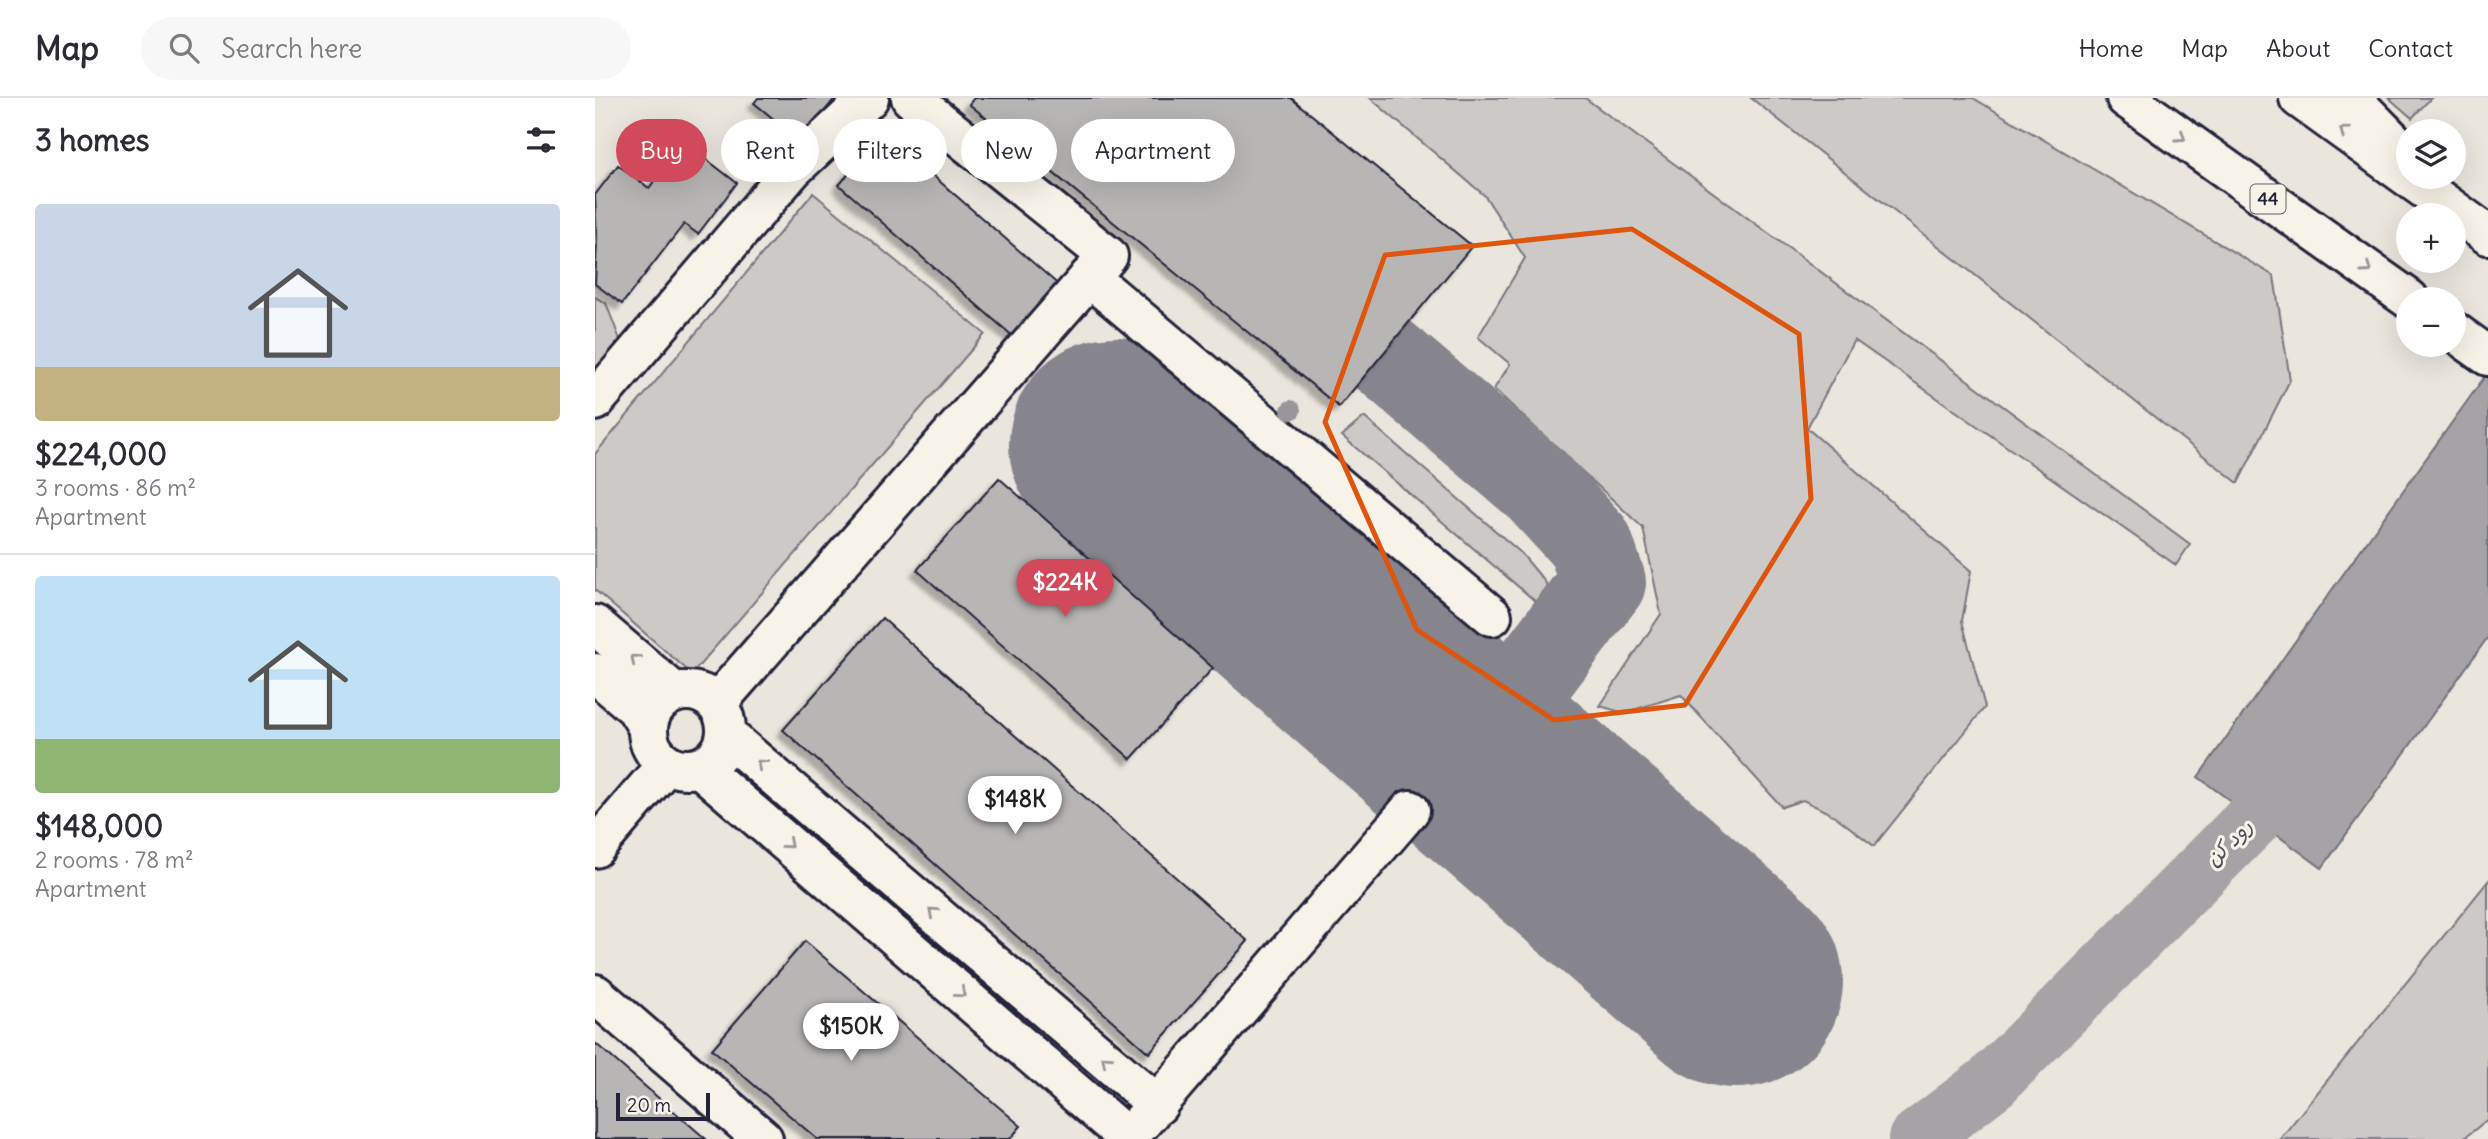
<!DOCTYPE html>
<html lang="en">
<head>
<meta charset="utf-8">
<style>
	:root { --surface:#fff; --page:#f7f7f7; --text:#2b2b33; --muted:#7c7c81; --line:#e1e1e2; --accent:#d1495b }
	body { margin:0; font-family:Delius,"Playpen Sans Arabic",sans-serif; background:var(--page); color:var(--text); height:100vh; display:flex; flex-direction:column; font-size:26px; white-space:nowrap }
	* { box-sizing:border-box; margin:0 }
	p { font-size:23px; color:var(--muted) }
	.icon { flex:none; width:38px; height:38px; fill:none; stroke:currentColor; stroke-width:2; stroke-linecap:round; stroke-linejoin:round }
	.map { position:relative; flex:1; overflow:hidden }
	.panel { display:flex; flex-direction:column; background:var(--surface); width:595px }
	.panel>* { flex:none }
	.top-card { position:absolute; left:21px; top:21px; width:665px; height:63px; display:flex; gap:14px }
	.controls { position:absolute; left:1801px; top:21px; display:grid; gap:14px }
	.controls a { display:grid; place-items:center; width:70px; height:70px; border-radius:50%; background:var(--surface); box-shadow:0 7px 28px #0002; font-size:35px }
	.scale { position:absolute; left:21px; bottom:18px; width:94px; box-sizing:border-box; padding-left:7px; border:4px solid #22223b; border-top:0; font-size:19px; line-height:24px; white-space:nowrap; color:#22223b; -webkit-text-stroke:5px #f7f3e8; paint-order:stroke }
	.price { position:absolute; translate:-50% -60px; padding:0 16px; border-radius:24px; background:#fff; color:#222; font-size:23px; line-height:46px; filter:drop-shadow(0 2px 4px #0008) }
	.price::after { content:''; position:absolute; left:50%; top:42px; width:21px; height:16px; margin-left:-10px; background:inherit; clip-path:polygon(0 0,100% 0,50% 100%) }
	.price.on { background:var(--accent); color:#fff }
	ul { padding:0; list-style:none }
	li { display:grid; align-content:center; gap:14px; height:371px; padding:0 35px }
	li+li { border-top:2px solid var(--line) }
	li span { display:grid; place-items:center; height:217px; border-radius:7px; color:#555 }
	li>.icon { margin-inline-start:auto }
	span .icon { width:126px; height:126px; fill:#fffc; stroke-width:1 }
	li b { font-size:30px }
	h2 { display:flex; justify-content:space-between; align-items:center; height:84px; padding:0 35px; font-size:30px }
	.tag { padding:0 24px; border-radius:32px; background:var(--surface); box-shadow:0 7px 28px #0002; font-size:24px; line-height:63px }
	.tag.on { background:var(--accent); color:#fff }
	header { display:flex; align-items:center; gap:42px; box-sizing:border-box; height:98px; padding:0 35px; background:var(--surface); border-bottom:2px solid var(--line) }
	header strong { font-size:33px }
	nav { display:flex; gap:38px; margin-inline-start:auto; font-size:24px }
	.search { width:490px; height:63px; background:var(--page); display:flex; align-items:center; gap:18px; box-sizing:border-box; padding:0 24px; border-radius:38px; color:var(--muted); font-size:26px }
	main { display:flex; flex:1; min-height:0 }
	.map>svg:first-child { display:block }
	.green { fill:#cdc9c6; stroke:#787680; stroke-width:2 }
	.water { fill:#a6a3a6; stroke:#716f7b; stroke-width:2 }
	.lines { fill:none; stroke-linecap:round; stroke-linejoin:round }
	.river { stroke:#a6a3a6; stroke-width:58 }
	.taxiway { stroke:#86848c; stroke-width:86 }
	.runway { stroke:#86848c; stroke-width:214 }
	.building { fill:#b8b6b5; stroke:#22223b; stroke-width:2; filter:url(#shadow) }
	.minor-casing { stroke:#22223b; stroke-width:44 }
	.highway-casing { stroke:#22223b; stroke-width:44 }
	.minor { stroke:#f7f3e8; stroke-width:38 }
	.highway { stroke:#f7f3e8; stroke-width:38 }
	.tree { fill:#98969b }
	.oneway { stroke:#97959a }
	.marked { fill:none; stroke:#de560e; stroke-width:5; stroke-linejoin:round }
	.labels { text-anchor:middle; stroke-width:6; stroke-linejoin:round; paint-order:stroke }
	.shield { fill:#f7f3e8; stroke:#62616f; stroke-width:2 }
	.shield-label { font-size:18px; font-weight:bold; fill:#22223b }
	.water-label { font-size:21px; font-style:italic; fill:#504f60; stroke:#f7f3e8 }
</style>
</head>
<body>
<header>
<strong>Map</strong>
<div class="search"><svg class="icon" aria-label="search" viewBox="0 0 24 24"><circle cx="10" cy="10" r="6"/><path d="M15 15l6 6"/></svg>Search here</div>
<nav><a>Home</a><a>Map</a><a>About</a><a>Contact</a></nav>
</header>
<main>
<section class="panel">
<h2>3 homes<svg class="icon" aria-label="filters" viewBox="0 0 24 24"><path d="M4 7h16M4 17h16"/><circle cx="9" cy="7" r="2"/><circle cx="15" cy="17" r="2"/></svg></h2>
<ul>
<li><span style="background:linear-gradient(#c9d6e8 75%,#c2b280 0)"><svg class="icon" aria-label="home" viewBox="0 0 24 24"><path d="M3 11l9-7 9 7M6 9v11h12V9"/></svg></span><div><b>$224,000</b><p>3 rooms · 86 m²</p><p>Apartment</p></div></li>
<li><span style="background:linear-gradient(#bfe0f5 75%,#8fb573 0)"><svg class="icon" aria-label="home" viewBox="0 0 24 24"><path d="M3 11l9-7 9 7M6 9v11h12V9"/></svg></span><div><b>$148,000</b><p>2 rooms · 78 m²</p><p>Apartment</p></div></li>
</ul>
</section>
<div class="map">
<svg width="1893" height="1041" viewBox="0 0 1893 1041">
	<defs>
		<filter id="shadow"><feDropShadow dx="-6" dy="6" stdDeviation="2" flood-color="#0004"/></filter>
	</defs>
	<rect width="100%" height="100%" fill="#eae6de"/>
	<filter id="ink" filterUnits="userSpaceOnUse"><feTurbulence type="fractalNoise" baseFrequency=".0143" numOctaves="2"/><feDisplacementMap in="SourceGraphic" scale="14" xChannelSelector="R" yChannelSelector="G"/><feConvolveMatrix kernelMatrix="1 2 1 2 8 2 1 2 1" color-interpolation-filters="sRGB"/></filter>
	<g filter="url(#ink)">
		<g class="green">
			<path d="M775 0H990L1595 446 1581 467 1259 242 1212 330 1376 473 1367 523 1390 609 1279 748 1240 718 1208 702 1187 709 1086 597 1029 615 1005 608 1066 516 1048 430 899 291 915 266 883 239 930 160 890 98Z"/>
			<path d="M1156 0H1378L1679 178 1695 282 1643 385Z"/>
			<path d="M1794 0H1836L1817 20Z"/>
			<path d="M218 95 390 236 97 576 0 492V356Z"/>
			<path d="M0 199 11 205 27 247 0 278Z"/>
			<path d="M769 319 926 455 951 485 954 515 747 338Z"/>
			<path d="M1893 783V1021L1868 1041H1685Z"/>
		</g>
		<path class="water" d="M1893 274V539L1727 770 1603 679Z"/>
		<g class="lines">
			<path class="river" d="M1322 1041 1397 984 1699 680 1711 663"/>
			<path class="taxiway" d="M788 256 941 386 995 445 1008 484 940 574 892 610 854 613 811 597"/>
			<path class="runway" d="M521 346 1141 883"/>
		</g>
		<g class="building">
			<path d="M163 0H240L206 43 159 5Z"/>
			<path d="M379 0H696L877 148 744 309 374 6Z"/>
			<path d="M289 35 466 189 421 241 244 87Z"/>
			<path d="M89 44 142 85 103 136 89 126 27 206 0 186 2 144 0 97 23 67 54 90Z"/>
			<path d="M404 380 618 570 536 661 322 472Z"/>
			<path d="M287 520 653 843 554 955 188 632Z"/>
			<path d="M210 843 426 1028 415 1041H222L117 951Z"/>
			<path d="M0 945 111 1041H0Z"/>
		</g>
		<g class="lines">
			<g class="minor-casing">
				<g id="minor">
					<path d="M494 179 897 518"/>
					<path d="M0 303 198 71 274 0"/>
					<path d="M0 527 80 595"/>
					<path d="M0 575 41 610 52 628"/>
					<circle cx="92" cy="632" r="39"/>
					<path d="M121 606 513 158 316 0"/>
					<path d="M131 637 563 1007"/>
					<path d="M105 670 533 1040"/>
					<path d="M0 750 72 666"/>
					<path d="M0 896 168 1041"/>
					<path d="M545 1026 815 712"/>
				</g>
			</g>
			<g class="highway-casing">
				<g id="highway">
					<path d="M1531 0 1814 201"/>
					<path d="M1704 0 1893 137"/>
					<path d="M1756 0 1809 54"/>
					<path d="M1858 233 1893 258"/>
				</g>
			</g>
			<use href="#minor" class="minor"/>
			<use href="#highway" class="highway"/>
		</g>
		<circle class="tree" cx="696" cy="312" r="10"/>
		<defs><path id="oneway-chevron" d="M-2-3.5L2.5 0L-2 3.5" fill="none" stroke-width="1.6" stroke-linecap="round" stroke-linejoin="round" transform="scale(1.75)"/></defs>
		<g class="oneway">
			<use href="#oneway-chevron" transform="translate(1749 33) rotate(-144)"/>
			<use href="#oneway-chevron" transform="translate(1586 39) rotate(35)"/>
			<use href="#oneway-chevron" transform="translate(1772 171) rotate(35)"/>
			<use href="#oneway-chevron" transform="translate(40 561) rotate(-139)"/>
			<use href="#oneway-chevron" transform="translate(166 666) rotate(-139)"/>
			<use href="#oneway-chevron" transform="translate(193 746) rotate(41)"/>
			<use href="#oneway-chevron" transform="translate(338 814) rotate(-139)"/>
			<use href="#oneway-chevron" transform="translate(366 895) rotate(41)"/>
			<use href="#oneway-chevron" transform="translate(511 962) rotate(-139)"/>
		</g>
	</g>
	<path class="marked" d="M1037 131 1204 236 1216 401 1090 607 959 622 822 532 730 324 790 157Z"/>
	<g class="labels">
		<rect class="shield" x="1655.5" y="86.5" width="35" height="29" rx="5"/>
		<g class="shield-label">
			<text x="1673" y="107">44</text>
		</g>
		<g class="water-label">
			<text transform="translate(1634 745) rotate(-45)" y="7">رود کن</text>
		</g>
	</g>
</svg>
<div class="controls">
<a><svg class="icon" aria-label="layers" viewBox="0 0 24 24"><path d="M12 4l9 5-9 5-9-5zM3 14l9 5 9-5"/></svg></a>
<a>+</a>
<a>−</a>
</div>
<div class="scale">20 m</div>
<b class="price on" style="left:470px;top:521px">$224K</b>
<b class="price" style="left:420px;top:738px">$148K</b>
<b class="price" style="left:256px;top:965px">$150K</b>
<div class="top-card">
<a class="tag on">Buy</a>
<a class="tag">Rent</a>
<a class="tag">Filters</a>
<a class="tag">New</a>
<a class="tag">Apartment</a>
</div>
</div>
</main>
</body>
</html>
